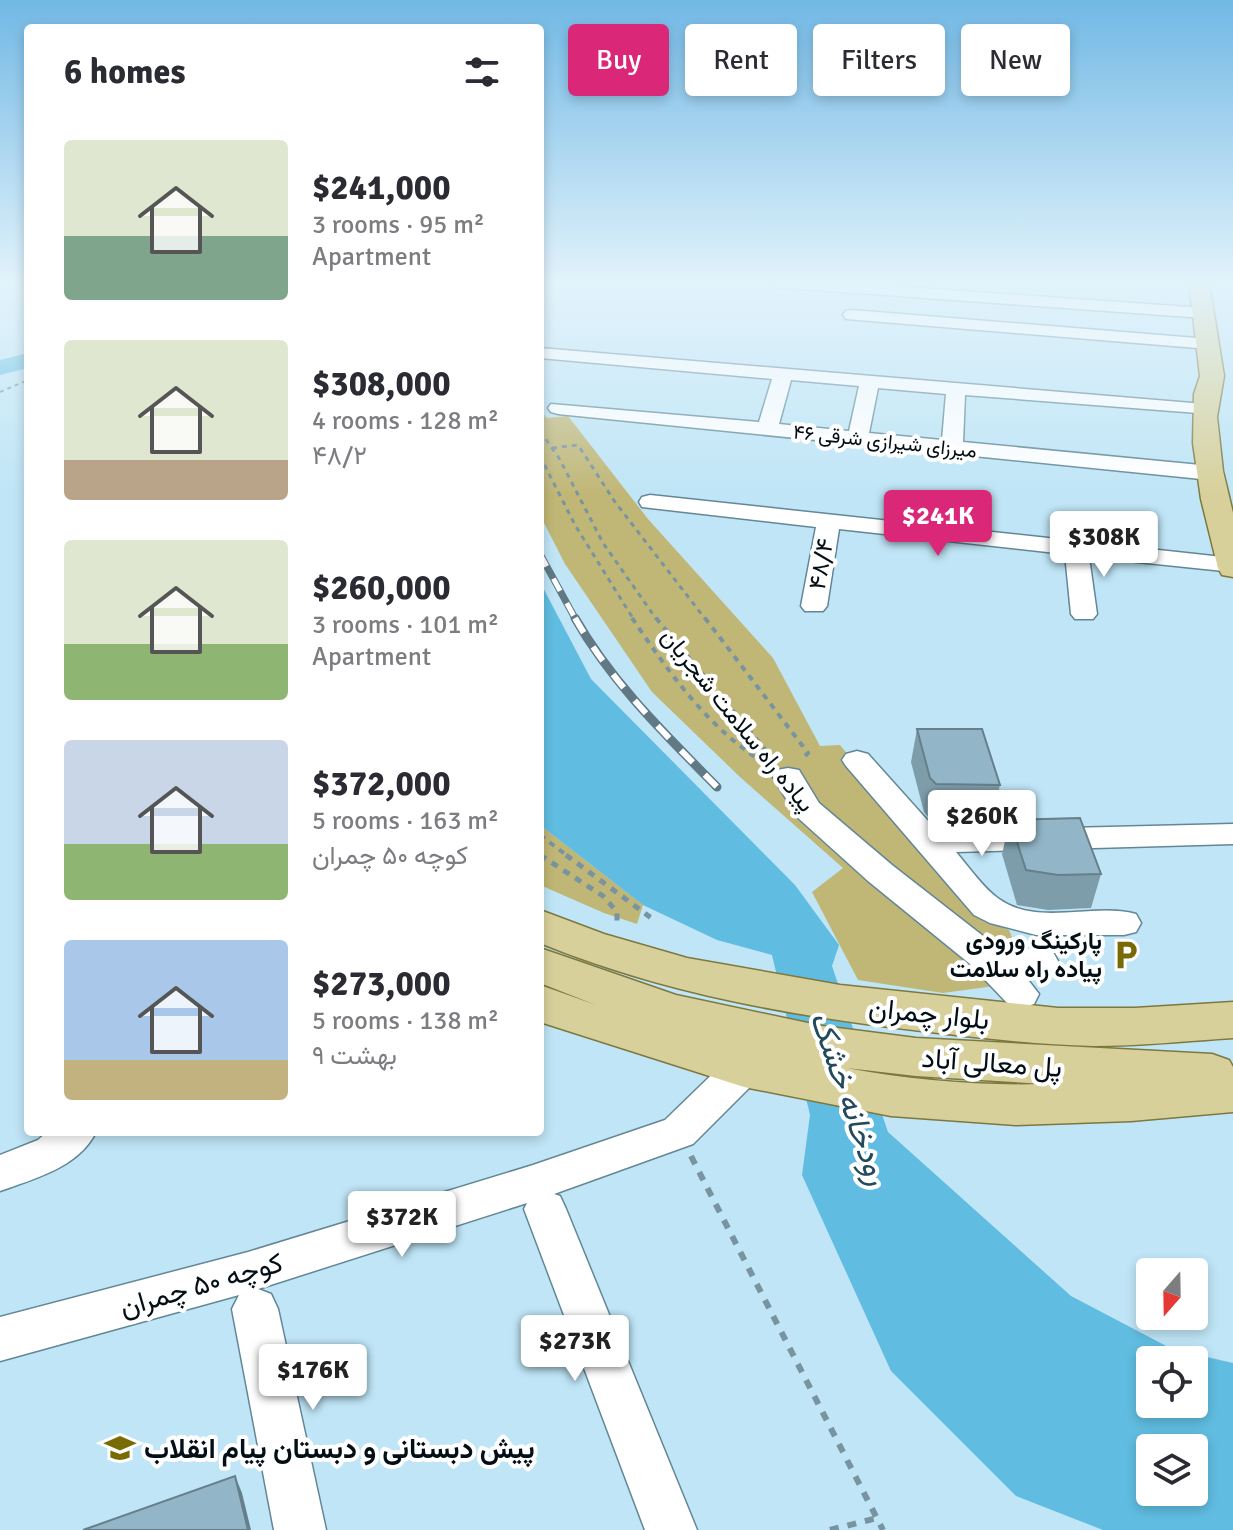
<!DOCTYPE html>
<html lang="en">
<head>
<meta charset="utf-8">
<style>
	:root { --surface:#fff; --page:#f7f7f7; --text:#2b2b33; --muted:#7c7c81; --accent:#db2777 }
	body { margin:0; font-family:Signika,Vazirmatn,sans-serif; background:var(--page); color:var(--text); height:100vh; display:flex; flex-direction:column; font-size:30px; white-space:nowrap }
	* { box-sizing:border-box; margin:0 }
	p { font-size:26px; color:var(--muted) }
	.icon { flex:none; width:44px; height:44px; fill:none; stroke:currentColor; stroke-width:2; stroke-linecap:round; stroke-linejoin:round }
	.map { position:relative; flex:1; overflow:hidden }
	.sheet { position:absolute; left:24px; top:24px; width:520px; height:1112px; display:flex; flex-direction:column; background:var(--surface); border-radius:8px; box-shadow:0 4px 12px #0003 }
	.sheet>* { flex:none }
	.guide { position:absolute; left:568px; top:24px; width:544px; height:72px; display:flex; gap:16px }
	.needle { width:52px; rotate:200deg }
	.buttons { position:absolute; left:1136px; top:1258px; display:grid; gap:16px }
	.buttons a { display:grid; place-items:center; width:72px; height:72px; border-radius:8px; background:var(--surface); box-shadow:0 4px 12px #0003; font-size:40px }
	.price { position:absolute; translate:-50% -68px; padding:0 18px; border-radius:8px; background:#fff; color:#222; font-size:26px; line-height:52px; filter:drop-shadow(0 2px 4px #0008) }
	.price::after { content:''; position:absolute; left:50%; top:48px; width:24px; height:18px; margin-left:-12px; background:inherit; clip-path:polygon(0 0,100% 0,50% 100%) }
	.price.active { background:var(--accent); color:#fff }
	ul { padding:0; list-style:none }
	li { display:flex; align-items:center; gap:24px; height:200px; padding:0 40px }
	li span { display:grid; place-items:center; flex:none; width:224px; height:160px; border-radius:8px; color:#555 }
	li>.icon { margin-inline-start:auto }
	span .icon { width:96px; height:96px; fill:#fffc; stroke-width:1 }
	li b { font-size:34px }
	h2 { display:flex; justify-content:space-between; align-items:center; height:96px; padding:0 40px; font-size:34px }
	.tag { padding:0 28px; border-radius:8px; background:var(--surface); box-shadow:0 4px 12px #0003; font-size:28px; line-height:72px }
	.tag.active { background:var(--accent); color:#fff }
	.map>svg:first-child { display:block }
	.green { fill:#c0b675 }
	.water { fill:#60bde1; fill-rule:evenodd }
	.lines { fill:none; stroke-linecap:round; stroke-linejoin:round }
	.river { fill:#60bde1; fill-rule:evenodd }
	.minor-casing { stroke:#638796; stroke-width:3 }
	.major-casing { stroke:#7d783f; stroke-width:3 }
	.path-far4 { stroke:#7894a1; stroke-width:2; stroke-dasharray:4 4; stroke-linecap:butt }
	.path-far3 { stroke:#7894a1; stroke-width:3; stroke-dasharray:5 5; stroke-linecap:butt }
	.path-far2 { stroke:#7894a1; stroke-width:4; stroke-dasharray:6 6; stroke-linecap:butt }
	.path-far1 { stroke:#7894a1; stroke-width:5; stroke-dasharray:7 7; stroke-linecap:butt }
	.path { stroke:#7894a1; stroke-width:6; stroke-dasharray:9 9; stroke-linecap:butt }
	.minor { fill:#fff; fill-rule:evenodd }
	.major { fill:#d8d09a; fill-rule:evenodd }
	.rail-far1-casing { stroke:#607985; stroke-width:7 }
	.rail-casing { stroke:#607985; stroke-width:9 }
	.rail-far1 { stroke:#fff; stroke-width:5; stroke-dasharray:14; stroke-linecap:butt }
	.rail { stroke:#fff; stroke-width:6; stroke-dasharray:17; stroke-linecap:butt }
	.wall { fill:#7e9dab }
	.shaded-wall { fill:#667f8b }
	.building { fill:#92b6c7; stroke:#667f8b; stroke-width:2 }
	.labels { text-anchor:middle; stroke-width:8; stroke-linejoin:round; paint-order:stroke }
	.far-street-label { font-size:20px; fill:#030f15; stroke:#fff }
	.street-label { font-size:24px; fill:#030f15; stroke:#fff }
	.poi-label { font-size:24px; font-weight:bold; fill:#030f15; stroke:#fff; text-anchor:end }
	.near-street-label { font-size:28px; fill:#030f15; stroke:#fff }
	.near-poi-label { font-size:28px; font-weight:bold; fill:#030f15; stroke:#fff; text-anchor:start }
	.near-water-label { font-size:32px; font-style:italic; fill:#224a5a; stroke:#fff }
</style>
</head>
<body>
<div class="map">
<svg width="1233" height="1530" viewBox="0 0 1233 1530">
	<rect width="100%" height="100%" fill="#bfe5f6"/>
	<g class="green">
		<path d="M540 410 547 418 568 416 648 519 773 658 820 746 840 745 983 919 1009 930 1030 981 943 993 858 980 812 892 843 868 740 777 652 692 565 564 540 515Z"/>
		<path d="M540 825 643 905 637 924 604 913 540 885Z"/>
	</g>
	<path class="water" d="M540 582 591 679 795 885 839 945 832 966 888 1132 1071 1296 1172 1349 1233 1363V1530H1103L1016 1496 891 1371 802 1175 810 1115 772 955 717 940 643 905 540 825ZM1150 1360H1194V1404H1150ZM1150 1448H1194V1492H1150Z"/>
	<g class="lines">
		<path class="river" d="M28 353V368L0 375V360Z"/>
		<g class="minor-casing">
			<g id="minor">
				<path d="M765 282H835L1204 308 1213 313 1204 318 773 287Z"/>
				<path d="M852 310 1209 339 1218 344 1209 349 846 319 843 315 846 311Z"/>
				<path d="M540 348 1204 404 1214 410 1211 414 965 395 963 442 1211 466 1222 473 1211 480 558 414 551 412 548 408 551 404 759 422 772 379 540 358ZM791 380 859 386 849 431 779 424ZM878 388 946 394 942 440 869 433Z"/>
				<path d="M650 495 1232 558 1233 572 1089 557 1097 614 1093 619H1075L1071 614 1065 554 839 529 827 606 823 611H805L801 606 816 527 642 507 639 502 642 497Z"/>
				<path d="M857 751 868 754 937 831 1233 824V844L956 852C969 867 983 888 999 899 1038 927 1093 902 1136 914L1141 923 1136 932 1124 935H1036L990 923 974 915 846 766 842 760 846 754Z"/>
				<path d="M788 768 799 770 819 803 892 865 992 943 1053 952 1058 961 1053 970 1040 974 1022 972 1039 994 1034 1004 1021 1008 1008 1004 970 964 868 881 797 817 773 777 777 770Z"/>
				<path d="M744 1053 758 1057 763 1068 758 1079 693 1144 554 1194 560 1196 566 1209 697 1530H645L524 1209 527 1203 258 1289 271 1294 278 1309 326 1530H274L232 1309 239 1295 0 1361V1317L248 1252 533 1165 665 1120 730 1057Z"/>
				<path d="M47 1132H96C79 1167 34 1179 0 1191V1155L38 1140Z"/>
			</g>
		</g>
		<g class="major-casing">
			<g id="major">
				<path d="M1189 282H1209L1224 376 1217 417 1223 471 1233 513V577L1222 575 1218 568 1201 499 1193 443 1194 394 1200 376Z"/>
				<path d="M540 910 604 934 687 958 840 985 1058 1008H1135L1233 1002V1038C1187 1041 1140 1046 1093 1046 1039 1045 984 1038 930 1032 797 1017 665 994 540 943Z"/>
				<path d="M540 948 676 995 822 1026 916 1038 1212 1054 1229 1060 1233 1067V1112L1131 1121 1016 1125 891 1116 744 1087 540 1022V985L596 1005 540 983ZM847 1068 916 1076 1045 1084C980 1086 911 1080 847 1068Z"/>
			</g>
		</g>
		<path class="path-far4" d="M0 392 28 380"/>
		<g class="path-far3">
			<path d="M540 431 559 458 603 543 657 620"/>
			<path d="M552 448 578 445 615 502 706 620"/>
			<path d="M540 456 575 525 634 620"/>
		</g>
		<g class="path-far2">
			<path d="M632 618C671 675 709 730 769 766"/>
			<path d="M656 618 774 760"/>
			<path d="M705 618 808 753 802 759"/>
			<path d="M540 835 569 857"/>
		</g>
		<g class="path-far1">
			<path d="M540 855 603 896 617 912V927"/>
			<path d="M566 855 654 920"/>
		</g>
		<g class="path">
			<path d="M691 1156 883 1530"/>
			<path d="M830 1530 877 1518"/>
		</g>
		<use href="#minor" class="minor"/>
		<use href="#major" class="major"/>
		<g class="rail-far1-casing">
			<path id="rail-far1" d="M540 554 576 620"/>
		</g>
		<g class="rail-casing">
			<path id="rail" d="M575 618C612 683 665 734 717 787"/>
		</g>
		<use href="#rail-far1" class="rail-far1"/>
		<use href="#rail" class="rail"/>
	</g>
	<g class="wall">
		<path d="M917 729 1000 785 992 819 929 818 924 812 911 762Z"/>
		<path d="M1010 820 1101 874 1091 908 1048 910 1017 905 1002 854Z"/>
	</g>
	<path class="shaded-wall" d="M235 1476 242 1493 251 1530H248Z"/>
	<g class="building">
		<path d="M917 729H982L1000 785 936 784 930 778Z"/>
		<path d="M1080 818 1101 874 1058 875 1026 870 1010 820Z"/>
		<path d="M235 1476 248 1530H83Z"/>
	</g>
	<linearGradient id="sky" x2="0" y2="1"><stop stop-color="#71b8e5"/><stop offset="0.57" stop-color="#e2f3fb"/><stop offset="1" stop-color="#e2f3fb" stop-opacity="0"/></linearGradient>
	<rect width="1233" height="496" fill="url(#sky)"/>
	<defs>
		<g id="parking-bare" transform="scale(2.4)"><path d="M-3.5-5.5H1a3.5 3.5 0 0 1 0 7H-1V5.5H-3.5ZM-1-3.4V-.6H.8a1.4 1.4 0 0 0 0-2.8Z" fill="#786b03" stroke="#fff" stroke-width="2.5" paint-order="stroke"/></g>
		<g id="school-bare" transform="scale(2.4)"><path d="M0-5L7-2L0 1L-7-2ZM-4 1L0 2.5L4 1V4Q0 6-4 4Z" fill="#786b03" stroke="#fff" stroke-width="2.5" paint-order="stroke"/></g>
	</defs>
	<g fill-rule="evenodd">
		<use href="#parking-bare" x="1126" y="955"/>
		<use href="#school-bare" x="120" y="1448"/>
	</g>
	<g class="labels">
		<g class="far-street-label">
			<text transform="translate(885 441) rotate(6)" y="7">۴۶ میرزای شیرازی شرقی</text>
		</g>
		<g class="street-label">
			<text transform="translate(821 564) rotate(-80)" y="8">۴۸/۴</text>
			<text transform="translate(738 720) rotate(51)" y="8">پیاده راه سلامت شجریان</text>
		</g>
		<g class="poi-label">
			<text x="1102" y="949">پارکینگ ورودی<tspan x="1102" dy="28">پیاده راه سلامت</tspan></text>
		</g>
		<g class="near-street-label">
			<text transform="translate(929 1013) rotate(6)" y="10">بلوار چمران</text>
			<text transform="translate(992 1062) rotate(4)" y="10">پل معالی آباد</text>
			<text transform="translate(201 1284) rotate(-16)" y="10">کوچه ۵۰ چمران</text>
		</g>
		<g class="near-poi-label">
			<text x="144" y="1458">پیش دبستانی و دبستان پیام انقلاب</text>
		</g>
		<g class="near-water-label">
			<text transform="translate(850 1098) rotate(71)" y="11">رودخانه خشک</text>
		</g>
	</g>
</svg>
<div class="buttons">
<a><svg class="needle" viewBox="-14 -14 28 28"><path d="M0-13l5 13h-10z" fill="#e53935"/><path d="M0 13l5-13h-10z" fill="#7c7c81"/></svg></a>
<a><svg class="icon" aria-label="locate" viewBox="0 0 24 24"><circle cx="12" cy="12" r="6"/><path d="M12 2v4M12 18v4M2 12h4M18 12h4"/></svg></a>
<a><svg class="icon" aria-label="layers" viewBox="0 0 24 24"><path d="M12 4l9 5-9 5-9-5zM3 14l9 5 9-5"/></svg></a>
</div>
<b class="price active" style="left:938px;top:558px">$241K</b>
<b class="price" style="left:1104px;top:579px">$308K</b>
<b class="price" style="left:982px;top:858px">$260K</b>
<b class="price" style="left:402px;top:1259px">$372K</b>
<b class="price" style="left:575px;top:1383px">$273K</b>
<b class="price" style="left:313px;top:1412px">$176K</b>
<div class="guide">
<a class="tag active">Buy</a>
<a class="tag">Rent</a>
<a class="tag">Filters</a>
<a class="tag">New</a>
</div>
<section class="sheet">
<h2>6 homes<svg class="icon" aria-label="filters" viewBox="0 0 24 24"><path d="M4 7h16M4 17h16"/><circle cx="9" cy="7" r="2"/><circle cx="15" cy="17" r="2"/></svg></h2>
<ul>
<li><span style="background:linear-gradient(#dfe7d0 60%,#7fa58c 0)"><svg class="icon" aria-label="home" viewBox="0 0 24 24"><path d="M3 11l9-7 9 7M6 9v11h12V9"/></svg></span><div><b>$241,000</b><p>3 rooms · 95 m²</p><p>Apartment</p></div></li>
<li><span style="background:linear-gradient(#dfe7d0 75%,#b9a48a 0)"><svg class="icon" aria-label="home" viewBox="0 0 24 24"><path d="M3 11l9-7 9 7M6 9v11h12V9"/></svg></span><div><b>$308,000</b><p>4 rooms · 128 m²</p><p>۴۸/۲</p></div></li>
<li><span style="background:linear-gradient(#dfe7d0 65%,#8fb573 0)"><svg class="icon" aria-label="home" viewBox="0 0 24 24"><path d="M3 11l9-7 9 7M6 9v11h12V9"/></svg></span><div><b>$260,000</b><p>3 rooms · 101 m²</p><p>Apartment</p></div></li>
<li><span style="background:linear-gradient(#c9d6e8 65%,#8fb573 0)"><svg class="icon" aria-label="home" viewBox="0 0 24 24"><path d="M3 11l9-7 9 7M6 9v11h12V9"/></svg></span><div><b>$372,000</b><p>5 rooms · 163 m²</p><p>کوچه ۵۰ چمران</p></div></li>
<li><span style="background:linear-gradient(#a9c7e8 75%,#c2b280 0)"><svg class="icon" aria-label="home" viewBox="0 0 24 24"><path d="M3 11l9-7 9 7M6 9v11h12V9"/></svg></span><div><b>$273,000</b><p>5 rooms · 138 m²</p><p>۹ بهشت</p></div></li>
</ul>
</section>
</div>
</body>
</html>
